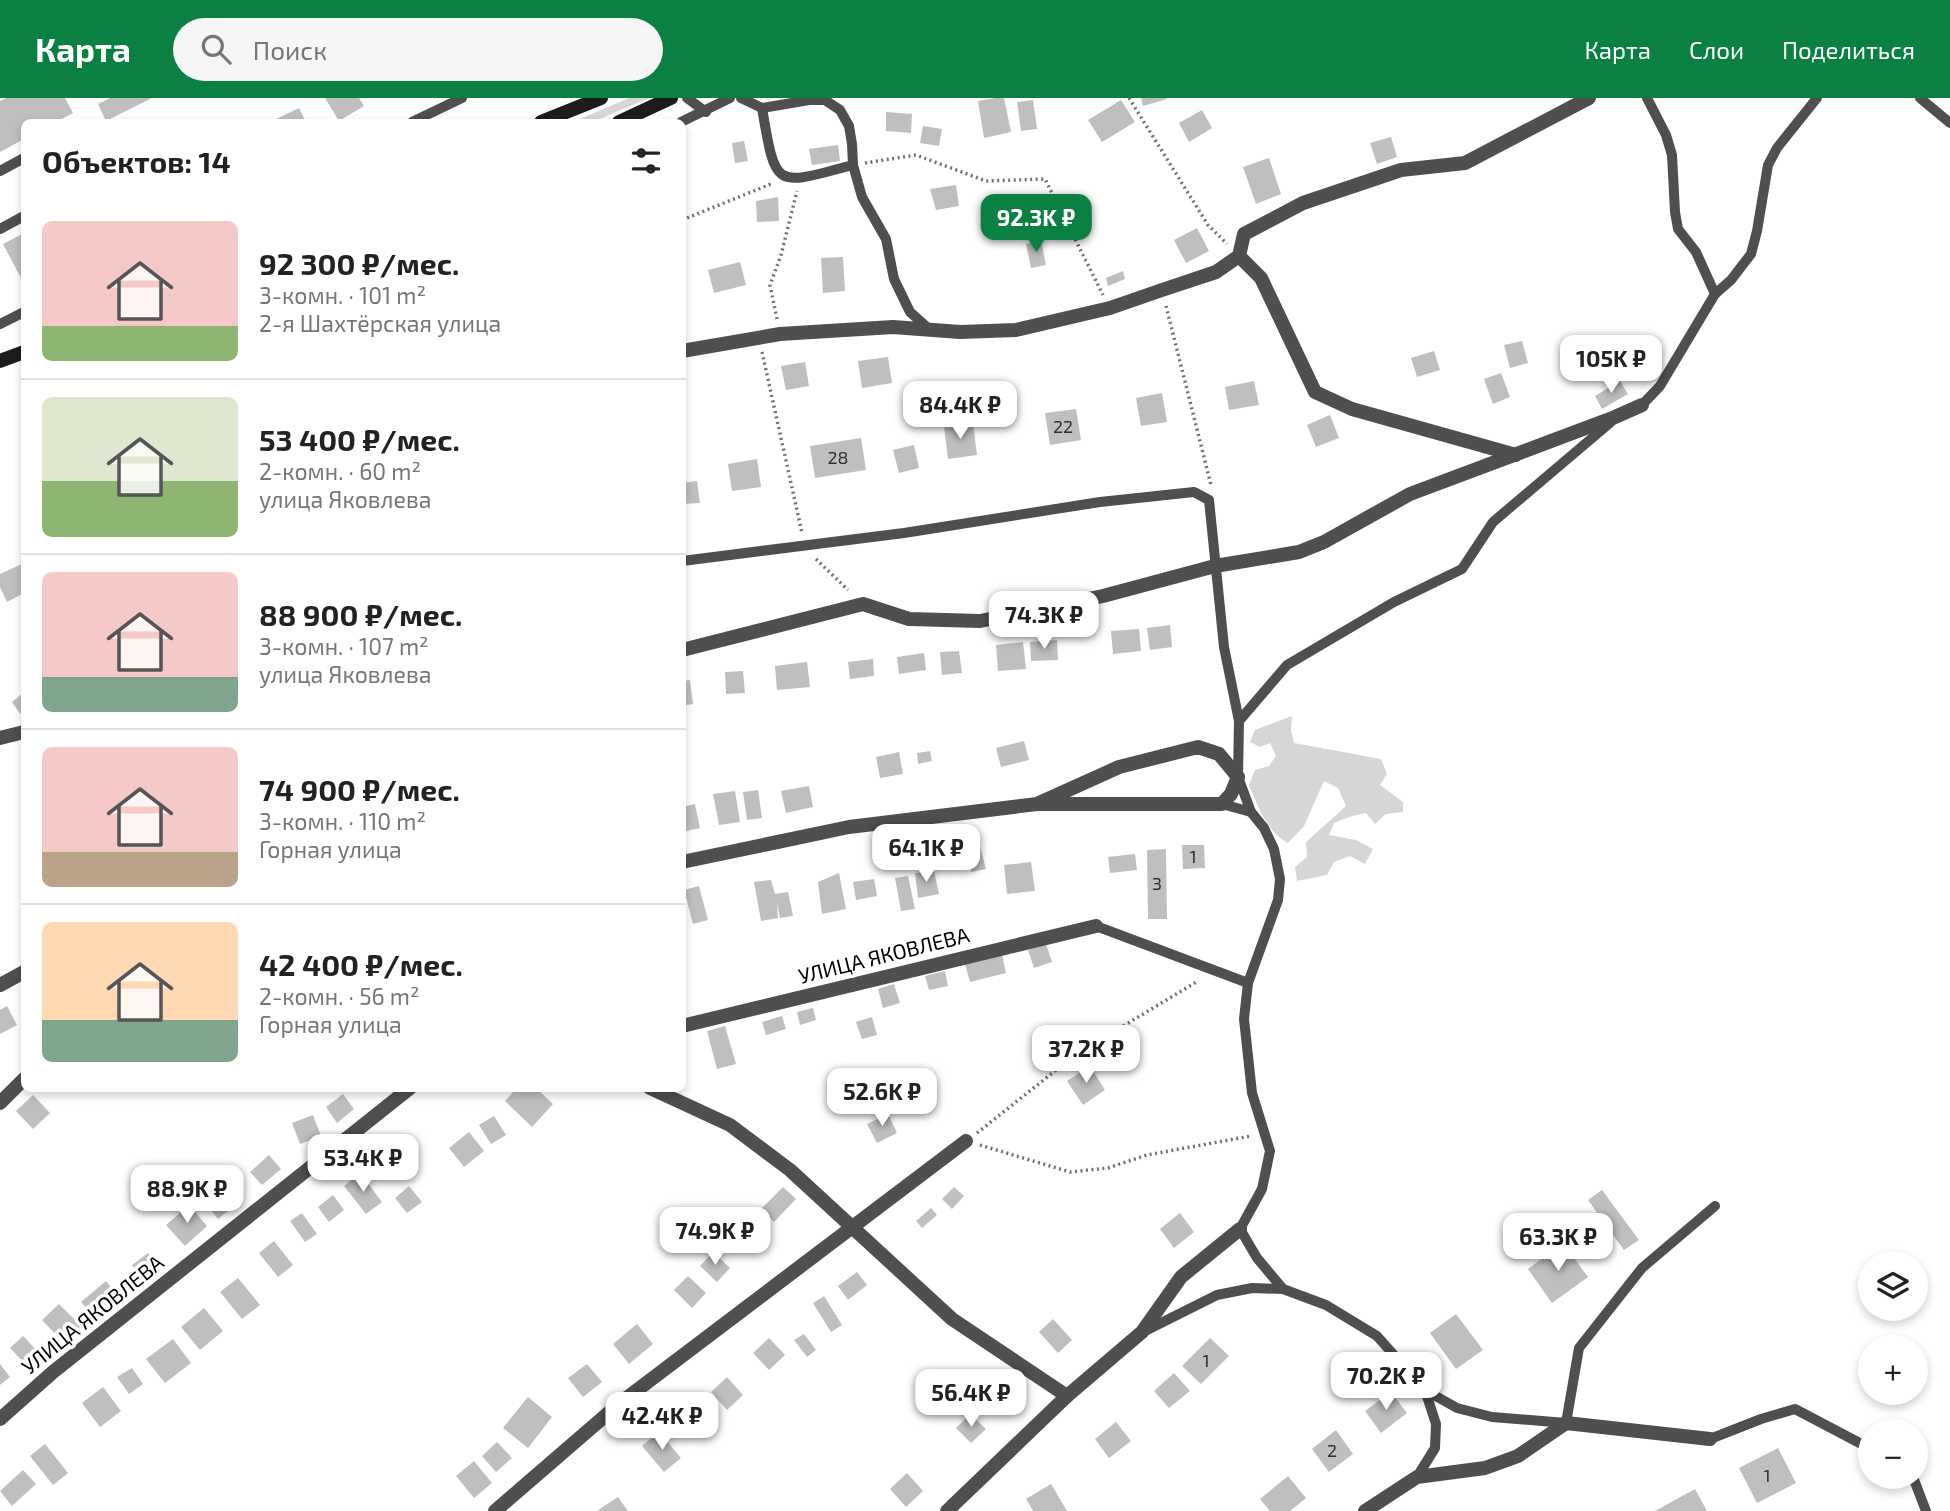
<!DOCTYPE html>
<html lang="ru">
<head>
<meta charset="utf-8">
<style>
	:root { --surface:#fff; --page:#f6f6f6; --text:#222; --muted:#767676; --line:#e0e0e0; --accent:#0b8043 }
	body { margin:0; font-family:"Exo 2",sans-serif; background:var(--page); color:var(--text); height:100vh; display:flex; flex-direction:column; font-size:26px; white-space:nowrap }
	* { box-sizing:border-box; margin:0 }
	p { font-size:23px; color:var(--muted) }
	.icon { flex:none; width:38px; height:38px; fill:none; stroke:currentColor; stroke-width:2; stroke-linecap:round; stroke-linejoin:round }
	.map { position:relative; flex:1; overflow:hidden }
	.panel { position:absolute; left:21px; top:21px; width:665px; height:973px; display:flex; flex-direction:column; background:var(--surface); border-radius:10px; box-shadow:0 4px 10px #0003 }
	.panel>* { flex:none }
	.controls { position:absolute; left:1858px; top:1153px; display:grid; gap:14px }
	.controls a { display:grid; place-items:center; width:70px; height:70px; border-radius:50%; background:var(--surface); box-shadow:0 4px 10px #0003; font-size:35px }
	.price { position:absolute; translate:-50% -60px; padding:0 16px; border-radius:14px; background:#fff; color:#222; font-size:23px; line-height:46px; filter:drop-shadow(0 2px 4px #0008) }
	.price::after { content:''; position:absolute; left:50%; top:42px; width:21px; height:16px; margin-left:-10px; background:inherit; clip-path:polygon(0 0,100% 0,50% 100%) }
	.price.current { background:var(--accent); color:#fff }
	ul { padding:0; list-style:none }
	li { display:flex; align-items:center; gap:21px; height:175px; padding:0 21px }
	li+li { border-top:2px solid var(--line) }
	li span { display:grid; place-items:center; flex:none; width:196px; height:140px; border-radius:10px; color:#555 }
	li>.icon { margin-inline-start:auto }
	span .icon { width:84px; height:84px; fill:#fffc; stroke-width:1 }
	li b { font-size:30px }
	h2 { display:flex; justify-content:space-between; align-items:center; height:84px; padding:0 21px; font-size:30px }
	header { display:flex; align-items:center; gap:42px; box-sizing:border-box; height:98px; padding:0 35px; background:var(--accent); color:#fff }
	header strong { font-size:33px }
	nav { display:flex; gap:38px; margin-inline-start:auto; font-size:24px }
	.search { width:490px; height:63px; background:var(--page); display:flex; align-items:center; gap:18px; box-sizing:border-box; padding:0 24px; border-radius:38px; color:var(--muted); font-size:26px }
	.map>svg:first-child { display:block }
	.green { fill:#d6d6d6 }
	.building { fill:#bfbfbf }
	.lines { fill:none; stroke-linecap:round; stroke-linejoin:round }
	.path { stroke:#717171; stroke-width:3.5; stroke-dasharray:2 3.5; stroke-linecap:butt }
	.service { stroke:#4f4f4f; stroke-width:10 }
	.minor { stroke:#4f4f4f; stroke-width:14 }
	.tertiary { stroke:#4f4f4f; stroke-width:14 }
	.secondary { stroke:#1c1c1c; stroke-width:14 }
	.labels { text-anchor:middle; stroke-width:7; stroke-linejoin:round; paint-order:stroke }
	.number-label { font-size:18px; fill:#303030 }
	.street-label { font-size:21px; fill:#000; stroke:#fff }
</style>
</head>
<body>
<header>
<strong>Карта</strong>
<div class="search"><svg class="icon" aria-label="search" viewBox="0 0 24 24"><circle cx="10" cy="10" r="6"/><path d="M15 15l6 6"/></svg>Поиск</div>
<nav><a>Карта</a><a>Слои</a><a>Поделиться</a></nav>
</header>
<div class="map">
<svg width="1950" height="1413" viewBox="0 0 1950 1413">
	<rect width="100%" height="100%" fill="#fff"/>
	<g class="green">
		<path d="M629 0H649L593 24H573Z"/>
		<path d="M1292 618 1291 632 1294 645 1381 661 1387 676 1380 687 1403 704V714L1386 716 1375 726 1366 715 1352 718 1334 725 1329 737 1356 742 1373 751 1365 766 1350 758 1334 764 1327 777 1297 783 1295 769 1307 759 1306 744 1346 708 1338 690 1324 683 1304 728 1288 745C1268 735 1257 707 1249 687L1255 672 1269 668 1276 658 1270 645 1260 649 1250 644 1255 632Z"/>
	</g>
	<g class="building">
		<path d="M6 0H65L73 15 56 24H24V41L0 54V3Z"/>
		<path d="M110 0H152L106 23 98 6Z"/>
		<path d="M325 0H359L364 8 339 23Z"/>
		<path d="M995 0H1004L1011 34 984 40 978 3Z"/>
		<path d="M1141 0H1167V1L1143 8Z"/>
		<path d="M1033 2 1037 31 1021 33 1017 4Z"/>
		<path d="M1121 2 1135 24 1102 44 1088 22Z"/>
		<path d="M299 10 306 24H270Z"/>
		<path d="M1202 12 1212 30 1189 44 1179 25Z"/>
		<path d="M886 14 912 16 911 35 886 33Z"/>
		<path d="M923 28 942 31 939 48 920 45Z"/>
		<path d="M1391 39 1397 59 1377 66 1370 45Z"/>
		<path d="M744 43 748 63 735 65 732 45Z"/>
		<path d="M838 47 840 63 812 67 809 51Z"/>
		<path d="M1269 60 1281 96 1256 106 1243 69Z"/>
		<path d="M956 87 959 108 936 112 930 91Z"/>
		<path d="M778 99 779 123 757 124 756 103Z"/>
		<path d="M1197 130 1209 153 1186 165 1174 142Z"/>
		<path d="M24 135V183L23 184 3 146Z"/>
		<path d="M1041 143 1046 167 1031 170 1026 146Z"/>
		<path d="M843 159 845 193 823 195 821 160Z"/>
		<path d="M740 164 746 187 714 195 708 172Z"/>
		<path d="M1123 173 1125 181 1108 188 1106 180Z"/>
		<path d="M1522 243 1528 265 1510 270 1504 247Z"/>
		<path d="M1434 253 1440 272 1417 279 1411 260Z"/>
		<path d="M888 259 892 285 862 290 858 263Z"/>
		<path d="M805 264 809 288 786 292 781 268Z"/>
		<path d="M1501 275 1510 299 1493 306 1484 281Z"/>
		<path d="M1254 283 1259 307 1229 312 1225 289Z"/>
		<path d="M1620 283 1628 296 1602 311 1595 298Z"/>
		<path d="M1162 295 1167 324 1141 328 1136 300Z"/>
		<path d="M1076 311 1081 342 1050 347 1045 315Z"/>
		<path d="M1330 317 1339 340 1316 349 1307 327Z"/>
		<path d="M973 325 977 357 948 361 944 328Z"/>
		<path d="M861 340 866 372 815 380 810 348Z"/>
		<path d="M914 347 919 370 899 375 893 352Z"/>
		<path d="M757 361 761 389 732 393 728 366Z"/>
		<path d="M697 383 700 405 682 406V385Z"/>
		<path d="M24 465V495L7 504 0 489V476Z"/>
		<path d="M1170 527 1172 549 1150 552 1147 530Z"/>
		<path d="M1139 531 1141 553 1113 556 1111 533Z"/>
		<path d="M1057 542 1058 562 1031 563 1030 544Z"/>
		<path d="M1023 544 1026 571 998 573 996 547Z"/>
		<path d="M959 553 962 575 942 577 940 554Z"/>
		<path d="M924 555 926 572 899 576 897 559Z"/>
		<path d="M873 561 874 578 850 581 848 564Z"/>
		<path d="M807 564 810 589 777 592 775 568Z"/>
		<path d="M743 573 745 595 726 596 725 574Z"/>
		<path d="M690 582 693 606 682 608V583Z"/>
		<path d="M24 594V621L12 604Z"/>
		<path d="M1024 643 1029 662 1001 669 996 650Z"/>
		<path d="M930 653 932 663 918 666 917 655Z"/>
		<path d="M899 654 903 676 880 680 876 659Z"/>
		<path d="M809 688 813 709 786 715 781 693Z"/>
		<path d="M758 692 762 720 747 722 743 694Z"/>
		<path d="M735 693 740 724 719 727 713 696Z"/>
		<path d="M695 706 700 730 682 734V709Z"/>
		<path d="M979 745 986 771 971 774 965 747Z"/>
		<path d="M1182 747H1204L1205 770 1183 771Z"/>
		<path d="M1166 751 1167 821H1148L1147 752Z"/>
		<path d="M1135 756 1137 772 1110 775 1108 759Z"/>
		<path d="M1031 764 1035 793 1007 796 1004 767Z"/>
		<path d="M934 773 939 796 918 800 915 775Z"/>
		<path d="M839 775 846 811 822 816 818 784Z"/>
		<path d="M908 778 915 811 901 813 895 780Z"/>
		<path d="M874 781 877 798 856 802 853 784Z"/>
		<path d="M771 782 775 796 788 794 793 818 780 820 777 805 778 820 761 823 754 784Z"/>
		<path d="M699 788 708 822 693 826 684 792Z"/>
		<path d="M1046 846 1052 864 1034 870 1028 852Z"/>
		<path d="M1002 857 1006 875 970 884 965 866Z"/>
		<path d="M945 873 948 888 929 892 925 878Z"/>
		<path d="M894 886 900 905 883 910 878 891Z"/>
		<path d="M7 908 17 927 0 936V912Z"/>
		<path d="M813 910 816 922 800 927 797 914Z"/>
		<path d="M782 918 786 931 766 937 762 924Z"/>
		<path d="M872 919 877 937 862 941 856 924Z"/>
		<path d="M725 928 736 966 717 971 707 933Z"/>
		<path d="M1090 968 1105 992 1083 1007 1067 983Z"/>
		<path d="M517 990H536L553 1006 532 1029 505 1003Z"/>
		<path d="M343 996 354 1011 337 1025 326 1009Z"/>
		<path d="M33 997 50 1015 33 1031 16 1013Z"/>
		<path d="M888 1016 897 1035 877 1045 867 1026Z"/>
		<path d="M313 1017 321 1038 300 1046 292 1025Z"/>
		<path d="M494 1018 506 1037 491 1046 479 1027Z"/>
		<path d="M469 1034 484 1053 464 1069 449 1050Z"/>
		<path d="M404 1040 417 1056 402 1068 390 1051Z"/>
		<path d="M269 1057 281 1071 262 1087 250 1074Z"/>
		<path d="M360 1075 382 1104 366 1116 344 1088Z"/>
		<path d="M221 1079 241 1102 218 1121 199 1097Z"/>
		<path d="M409 1088 422 1104 407 1115 395 1100Z"/>
		<path d="M783 1089 796 1101 774 1124 761 1111Z"/>
		<path d="M954 1089 964 1098 952 1111 942 1101Z"/>
		<path d="M1602 1092 1639 1142 1624 1152 1588 1102Z"/>
		<path d="M333 1097 344 1112 329 1124 318 1109Z"/>
		<path d="M189 1107 207 1128 185 1148 166 1127Z"/>
		<path d="M931 1110 937 1117 922 1130 916 1123Z"/>
		<path d="M302 1115 317 1136 305 1144 290 1123Z"/>
		<path d="M1180 1115 1194 1134 1174 1150 1160 1131Z"/>
		<path d="M746 1125 760 1139 743 1155 729 1141Z"/>
		<path d="M274 1143 293 1167 278 1179 259 1155Z"/>
		<path d="M1563 1145 1588 1179 1552 1205 1528 1171Z"/>
		<path d="M713 1154 730 1170 717 1184 700 1168Z"/>
		<path d="M148 1155 159 1170 144 1182 132 1167Z"/>
		<path d="M857 1174 867 1187 848 1202 838 1188Z"/>
		<path d="M688 1178 706 1195 692 1210 674 1192Z"/>
		<path d="M238 1180 260 1207 242 1221 220 1194Z"/>
		<path d="M106 1183 121 1201 96 1221 81 1204Z"/>
		<path d="M824 1198 842 1227 831 1234 813 1205Z"/>
		<path d="M59 1206 81 1228 63 1244 42 1222Z"/>
		<path d="M204 1210 223 1233 200 1252 181 1229Z"/>
		<path d="M1456 1216 1483 1252 1456 1271 1430 1235Z"/>
		<path d="M1053 1221 1072 1242 1058 1255 1039 1234Z"/>
		<path d="M637 1226 653 1246 629 1266 613 1246Z"/>
		<path d="M804 1236 816 1252 807 1259 794 1242Z"/>
		<path d="M23 1238 42 1258 29 1270 10 1250Z"/>
		<path d="M769 1240 785 1257 769 1272 753 1255Z"/>
		<path d="M1210 1240 1229 1258 1201 1286 1182 1268Z"/>
		<path d="M173 1241 191 1265 165 1285 146 1261Z"/>
		<path d="M0 1266 10 1279 0 1287Z"/>
		<path d="M587 1266 602 1284 583 1299 568 1280Z"/>
		<path d="M132 1270 143 1286 129 1296 117 1279Z"/>
		<path d="M1174 1275 1190 1293 1169 1310 1154 1293Z"/>
		<path d="M727 1279 743 1297 727 1312 711 1294Z"/>
		<path d="M103 1289 121 1313 100 1329 82 1305Z"/>
		<path d="M1391 1294 1407 1315 1381 1335 1365 1313Z"/>
		<path d="M528 1299 552 1319 528 1350 503 1330Z"/>
		<path d="M695 1301 713 1320 700 1332 682 1313Z"/>
		<path d="M970 1316 986 1331 971 1345 956 1330Z"/>
		<path d="M1116 1324 1131 1343 1109 1360 1095 1341Z"/>
		<path d="M1336 1332 1353 1356 1329 1374 1312 1351Z"/>
		<path d="M659 1334 681 1360 664 1374 642 1348Z"/>
		<path d="M497 1344 512 1360 496 1374 482 1358Z"/>
		<path d="M45 1346 68 1375 53 1387 30 1358Z"/>
		<path d="M1778 1350 1796 1385 1757 1405 1739 1370Z"/>
		<path d="M474 1363 492 1385 474 1400 456 1378Z"/>
		<path d="M23 1372 36 1386 12 1408 0 1393Z"/>
		<path d="M907 1375 923 1393 906 1409 890 1391Z"/>
		<path d="M1288 1378 1306 1400 1290 1413H1270L1260 1401Z"/>
		<path d="M1051 1386 1067 1413H1033L1026 1401Z"/>
		<path d="M1695 1391 1707 1413H1655Z"/>
		<path d="M618 1399 628 1413H597L604 1408Z"/>
	</g>
	<g class="lines">
		<g class="path">
			<path d="M1129 0 1208 127 1227 146"/>
			<path d="M865 65 916 57 986 83 1045 81 1103 197"/>
			<path d="M682 122 771 86"/>
			<path d="M1166 208 1211 387"/>
			<path d="M777 221 770 187 781 157 797 93"/>
			<path d="M762 254 802 435"/>
			<path d="M816 461 848 492"/>
			<path d="M977 1035 1075 957 1198 883"/>
			<path d="M980 1047 1070 1074 1108 1070 1147 1057 1251 1038"/>
		</g>
		<g class="service">
			<path d="M687 0 706 14"/>
			<path d="M741 0 762 10 809 2H825L840 12 849 28 852 46 853 67 862 99 886 141 894 181 910 214 929 231"/>
			<path d="M1647 0 1666 37 1672 57 1675 114 1678 131 1696 154 1715 196"/>
			<path d="M1920 0 1950 25"/>
			<path d="M762 10C776 92 774 88 853 67"/>
			<path d="M412 24 462 0"/>
			<path d="M681 24 730 0"/>
			<path d="M0 73 24 60"/>
			<path d="M0 131 24 118"/>
			<path d="M0 226 24 214"/>
			<path d="M1642 307 1660 288 1715 196 1731 182 1751 156 1757 133 1768 67 1777 50 1817 0"/>
			<path d="M1611 324 1493 424 1462 471 1394 504 1287 567 1239 623 1238 679 1251 714 1264 730 1274 751 1280 781 1278 802 1248 885 1244 921 1252 995 1270 1053 1262 1091 1240 1131 1257 1160 1283 1191 1326 1207 1377 1238 1425 1292 1457 1310 1492 1319 1566 1325 1579 1250 1642 1170 1715 1108"/>
			<path d="M682 463 904 435 1100 404 1194 394 1209 402 1224 549 1239 623"/>
			<path d="M1222 706 1251 714"/>
			<path d="M1096 828 1248 885"/>
			<path d="M1145 1233 1217 1197 1252 1190 1283 1191"/>
			<path d="M1710 1341 1761 1321 1795 1311 1871 1351"/>
			<path d="M1417 1379 1435 1350 1436 1326 1425 1292"/>
			<path d="M1913 1379 1926 1413"/>
		</g>
		<g class="minor">
			<path d="M1239 158 1261 180 1315 294 1352 311 1516 357"/>
			<path d="M682 253 780 236 893 229 960 234 1016 232 1110 210 1162 192 1216 174 1239 158 1244 136 1303 105 1401 72 1465 65 1589 0"/>
			<path d="M682 552 863 506 909 521 980 523 1103 498 1215 468 1299 454 1324 444 1410 396 1615 319 1642 307"/>
			<path d="M0 640 24 634"/>
			<path d="M682 764 849 729 1037 706H1222L1231 696 1238 679 1219 656 1198 649 1119 669 1037 706"/>
			<path d="M682 928 1096 828"/>
			<path d="M650 990 730 1027 790 1072 952 1221 1067 1298"/>
			<path d="M0 1005 24 981"/>
			<path d="M0 1321 53 1274 410 990"/>
			<path d="M495 1413 620 1305 966 1043"/>
			<path d="M947 1413 1067 1298 1142 1234 1181 1179 1240 1131"/>
			<path d="M1365 1413 1417 1379 1485 1370 1518 1358 1566 1325 1710 1341"/>
		</g>
		<path class="tertiary" d="M0 887 24 874"/>
		<g class="secondary">
			<path d="M541 24 601 0"/>
			<path d="M619 24 671 0"/>
			<path d="M0 263 24 254"/>
		</g>
	</g>
	<g class="labels">
		<g class="number-label">
			<text x="1063" y="335">22</text>
			<text x="838" y="366">28</text>
			<text x="1193" y="765">1</text>
			<text x="1157" y="792">3</text>
			<text x="1206" y="1269">1</text>
			<text x="1332" y="1359">2</text>
			<text x="1767" y="1384">1</text>
		</g>
		<g class="street-label">
			<text transform="translate(884 858) rotate(-14)" y="7">УЛИЦА ЯКОВЛЕВА</text>
			<text transform="translate(93 1217) rotate(-39)" y="7">УЛИЦА ЯКОВЛЕВА</text>
		</g>
	</g>
</svg>
<div class="controls">
<a><svg class="icon" aria-label="layers" viewBox="0 0 24 24"><path d="M12 4l9 5-9 5-9-5zM3 14l9 5 9-5"/></svg></a>
<a>+</a>
<a>−</a>
</div>
<b class="price current" style="left:1036px;top:156px">92.3K ₽</b>
<b class="price" style="left:1611px;top:297px">105K ₽</b>
<b class="price" style="left:960px;top:343px">84.4K ₽</b>
<b class="price" style="left:1044px;top:553px">74.3K ₽</b>
<b class="price" style="left:926px;top:786px">64.1K ₽</b>
<b class="price" style="left:1086px;top:987px">37.2K ₽</b>
<b class="price" style="left:882px;top:1030px">52.6K ₽</b>
<b class="price" style="left:363px;top:1096px">53.4K ₽</b>
<b class="price" style="left:187px;top:1127px">88.9K ₽</b>
<b class="price" style="left:715px;top:1169px">74.9K ₽</b>
<b class="price" style="left:1558px;top:1175px">63.3K ₽</b>
<b class="price" style="left:1386px;top:1314px">70.2K ₽</b>
<b class="price" style="left:971px;top:1331px">56.4K ₽</b>
<b class="price" style="left:662px;top:1354px">42.4K ₽</b>
<section class="panel">
<h2>Объектов: 14<svg class="icon" aria-label="filters" viewBox="0 0 24 24"><path d="M4 7h16M4 17h16"/><circle cx="9" cy="7" r="2"/><circle cx="15" cy="17" r="2"/></svg></h2>
<ul>
<li><span style="background:linear-gradient(#f6c9c9 75%,#8fb573 0)"><svg class="icon" aria-label="home" viewBox="0 0 24 24"><path d="M3 11l9-7 9 7M6 9v11h12V9"/></svg></span><div><b>92 300 ₽/мес.</b><p>3-комн. · 101 m²</p><p>2-я Шахтёрская улица</p></div></li>
<li><span style="background:linear-gradient(#dfe7d0 60%,#8fb573 0)"><svg class="icon" aria-label="home" viewBox="0 0 24 24"><path d="M3 11l9-7 9 7M6 9v11h12V9"/></svg></span><div><b>53 400 ₽/мес.</b><p>2-комн. · 60 m²</p><p>улица Яковлева</p></div></li>
<li><span style="background:linear-gradient(#f6c9c9 75%,#7fa58c 0)"><svg class="icon" aria-label="home" viewBox="0 0 24 24"><path d="M3 11l9-7 9 7M6 9v11h12V9"/></svg></span><div><b>88 900 ₽/мес.</b><p>3-комн. · 107 m²</p><p>улица Яковлева</p></div></li>
<li><span style="background:linear-gradient(#f6c9c9 75%,#b9a48a 0)"><svg class="icon" aria-label="home" viewBox="0 0 24 24"><path d="M3 11l9-7 9 7M6 9v11h12V9"/></svg></span><div><b>74 900 ₽/мес.</b><p>3-комн. · 110 m²</p><p>Горная улица</p></div></li>
<li><span style="background:linear-gradient(#ffd9b3 70%,#7fa58c 0)"><svg class="icon" aria-label="home" viewBox="0 0 24 24"><path d="M3 11l9-7 9 7M6 9v11h12V9"/></svg></span><div><b>42 400 ₽/мес.</b><p>2-комн. · 56 m²</p><p>Горная улица</p></div></li>
</ul>
</section>
</div>
</body>
</html>
